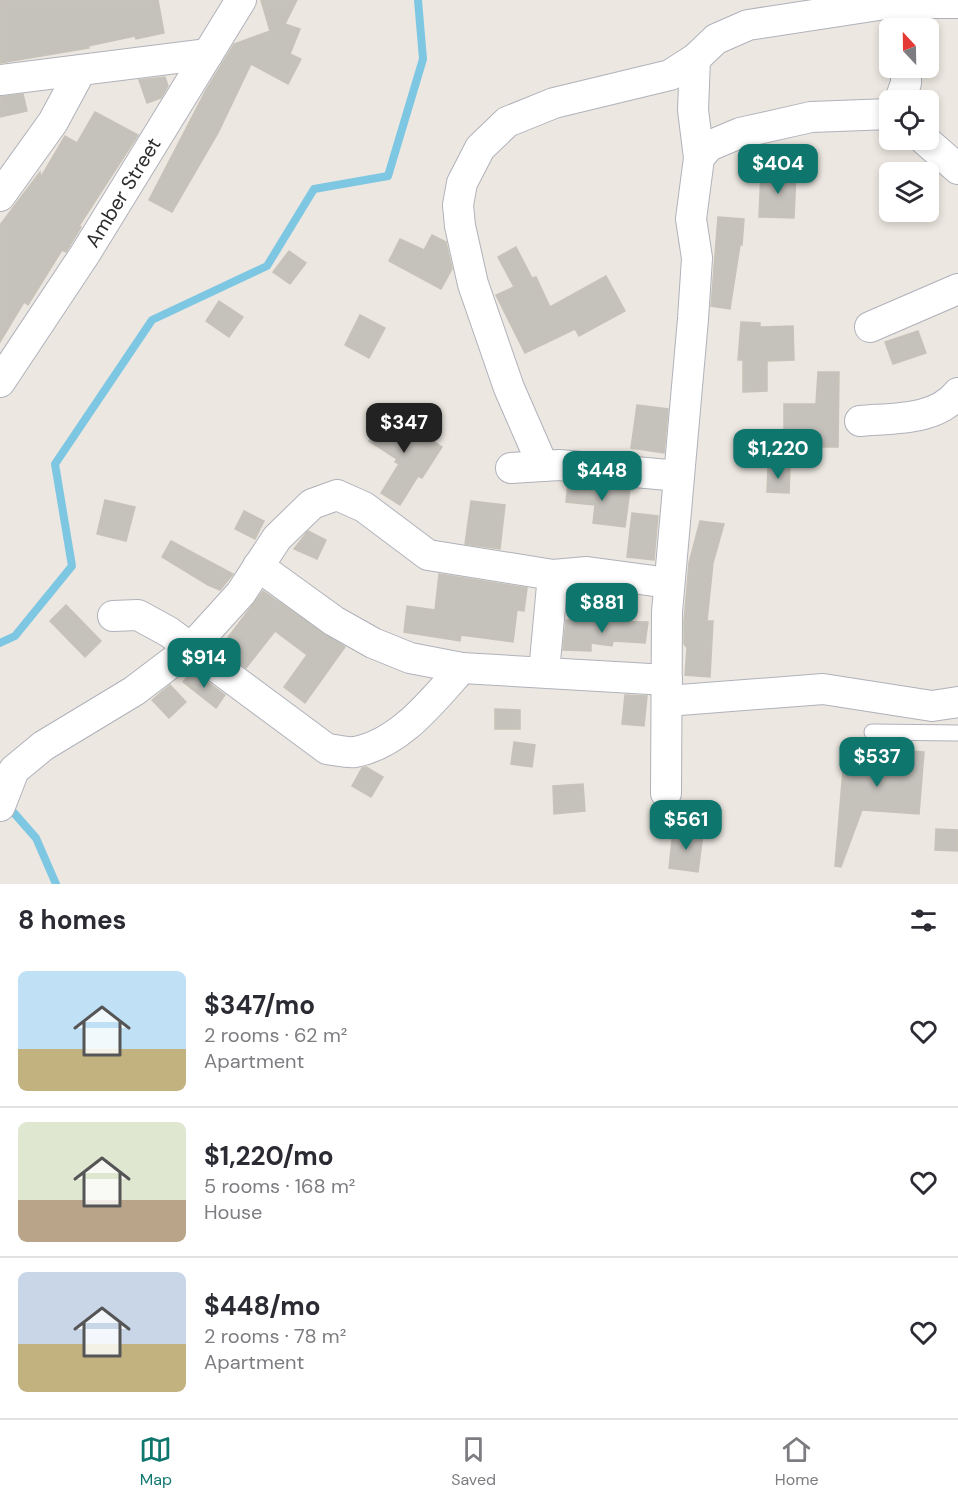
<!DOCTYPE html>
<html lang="en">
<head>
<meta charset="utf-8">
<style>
	:root { --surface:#fff; --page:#f7f7f7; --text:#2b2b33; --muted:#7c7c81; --line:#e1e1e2; --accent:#0f766e }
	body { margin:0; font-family:"DM Sans",sans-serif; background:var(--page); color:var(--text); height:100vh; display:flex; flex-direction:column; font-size:22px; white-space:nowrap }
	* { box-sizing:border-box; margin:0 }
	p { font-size:20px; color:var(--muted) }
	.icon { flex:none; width:33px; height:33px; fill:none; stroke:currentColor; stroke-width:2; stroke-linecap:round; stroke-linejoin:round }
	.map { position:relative; height:884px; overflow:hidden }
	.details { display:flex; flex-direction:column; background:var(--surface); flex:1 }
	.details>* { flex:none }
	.needle { width:39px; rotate:338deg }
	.tools { position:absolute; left:879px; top:18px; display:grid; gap:12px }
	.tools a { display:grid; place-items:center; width:60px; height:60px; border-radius:9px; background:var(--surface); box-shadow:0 3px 9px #0003; font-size:30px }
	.price { position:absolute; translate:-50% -51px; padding:0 14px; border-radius:12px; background:var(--accent); color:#fff; font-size:20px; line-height:39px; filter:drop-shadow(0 2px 3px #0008) }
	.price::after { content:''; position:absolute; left:50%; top:36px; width:18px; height:14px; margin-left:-9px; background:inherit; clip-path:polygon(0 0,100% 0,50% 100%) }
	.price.selected { background:#222; color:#fff }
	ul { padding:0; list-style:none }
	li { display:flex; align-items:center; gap:18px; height:150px; padding:0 18px }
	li+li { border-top:2px solid var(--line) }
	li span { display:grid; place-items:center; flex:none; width:168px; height:120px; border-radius:9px; color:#555 }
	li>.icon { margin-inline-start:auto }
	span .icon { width:72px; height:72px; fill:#fffc; stroke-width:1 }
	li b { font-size:26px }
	h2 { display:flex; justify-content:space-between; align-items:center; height:72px; padding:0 18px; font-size:26px }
	.dock { display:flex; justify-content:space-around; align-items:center; height:84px; border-top:2px solid var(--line); background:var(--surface); font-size:16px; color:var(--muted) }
	.dock a { display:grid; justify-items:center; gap:3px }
	.dock .selected { color:var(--accent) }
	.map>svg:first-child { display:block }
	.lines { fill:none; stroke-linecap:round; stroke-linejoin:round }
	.stream { stroke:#7ec7e3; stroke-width:8 }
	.building { fill:#c5c1bb; stroke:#c7c3b9; stroke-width:1.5 }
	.service-casing { stroke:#b0b2bb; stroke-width:17 }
	.minor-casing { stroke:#b0b2bb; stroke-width:32 }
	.service { stroke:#fff; stroke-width:15 }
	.minor { stroke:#fff; stroke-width:30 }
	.labels { text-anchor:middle; stroke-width:4.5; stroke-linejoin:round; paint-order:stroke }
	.street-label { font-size:20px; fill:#2c2c2c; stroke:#fff }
</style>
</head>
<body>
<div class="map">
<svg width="958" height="884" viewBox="0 0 958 884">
	<rect width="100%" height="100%" fill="#ece7e0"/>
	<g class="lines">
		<g class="stream">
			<path d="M0 643 15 636 72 566 55 464 152 320 267 266 314 189 388 176 423 59 418 0"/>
			<path d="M7 805 36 838 56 884"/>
		</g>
	</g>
	<g class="building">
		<path d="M0 0H158L164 33 136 39 135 36 88 46 89 48 0 63Z"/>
		<path d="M261 0H297L285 24 300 29 290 54 301 59 288 84 251 64 218 133 172 212 149 200 206 90 234 44 270 31Z"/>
		<path d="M165 77 168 86 161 98 147 103 139 80Z"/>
		<path d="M23 94 27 111 0 117V97Z"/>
		<path d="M95 112 138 135 79 226 81 227 66 252 62 250 28 305 24 302 0 342V225L40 172 41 177 65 136 77 143Z"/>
		<path d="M761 171 796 172 794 218 759 217Z"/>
		<path d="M718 217 744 219 742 245H740L730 309 711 306Z"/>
		<path d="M432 235 446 242 452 269 441 289 389 261 400 239 424 250Z"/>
		<path d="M516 247 532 278 536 277 550 307 606 276 625 311 579 336 575 329 525 353 496 295 514 287 498 257Z"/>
		<path d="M289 251 306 263 290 284 273 272Z"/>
		<path d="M219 301 243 317 229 337 206 321Z"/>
		<path d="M360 315 385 328 369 358 345 345Z"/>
		<path d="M741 322 760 323V327L793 326 794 360 767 361V391L743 392V360H738Z"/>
		<path d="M918 331 926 353 893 364 885 342Z"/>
		<path d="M818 372H839L838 447H784V404H816Z"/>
		<path d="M637 405 668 409 664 453 631 448Z"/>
		<path d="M389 411 442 447 422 478 418 476 400 505 381 493 399 464 395 462 397 459 369 441Z"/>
		<path d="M768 467 790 468 789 493 767 492Z"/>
		<path d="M568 483 630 489 625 527 593 523 595 505 566 502Z"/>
		<path d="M105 500 135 507 126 541 97 534Z"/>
		<path d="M471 501 505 505 500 549 465 544Z"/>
		<path d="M244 511 264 521 255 539 235 529Z"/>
		<path d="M632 513 658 516 654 560 627 557Z"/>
		<path d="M700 521 724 524 713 563 707 621H713L710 677 685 675 687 648 684 644V622L689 563Z"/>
		<path d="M308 531 326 540 317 559 294 549Z"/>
		<path d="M171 541 199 556 233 574 220 590 208 585 162 557Z"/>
		<path d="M439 574 527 588 524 611 517 610 513 642 461 635 460 641 404 632 407 606 435 610Z"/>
		<path d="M263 591 345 647 305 703 284 687 307 655 275 631 246 668 220 648Z"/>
		<path d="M66 605 101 641 85 657 50 621Z"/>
		<path d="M566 620 648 622 645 643 613 641 612 646 591 643V651L563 650Z"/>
		<path d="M192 671 225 695 216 708 183 682Z"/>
		<path d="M170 685 186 702 169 718 152 700Z"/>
		<path d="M625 695 647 696 644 726 622 724Z"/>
		<path d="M495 709 520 710V729H495Z"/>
		<path d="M514 742 535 745 532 767 511 764Z"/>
		<path d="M845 746 924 752 919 814 862 810 841 867 835 866Z"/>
		<path d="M366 767 383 777 371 797 352 786 362 768Z"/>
		<path d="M583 784 585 811 554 814 553 786Z"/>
		<path d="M936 829 958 830V851L935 850Z"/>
		<path d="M673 831 703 834 698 872 669 868Z"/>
	</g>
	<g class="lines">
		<g class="service-casing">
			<path id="service" d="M872 732 958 733"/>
		</g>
		<g class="minor-casing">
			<g id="minor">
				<path d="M695 59 693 110 699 158"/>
				<path d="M0 80 208 54"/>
				<path d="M900 100 906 83V68"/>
				<path d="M925 140 958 169"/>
				<path d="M0 196 53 122 81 70"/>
				<path d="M870 327 958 289"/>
				<path id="s1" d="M0 382 85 254 241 0"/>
				<path d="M860 421C893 418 936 421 958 393"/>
				<path d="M543 466 509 388 473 284 460 226 458 205 462 183 480 148 507 122 554 103 670 75 695 59 716 39 748 25 892 3H958"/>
				<path d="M511 468 559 465 679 476"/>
				<path d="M258 566 334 621 373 643 410 658 462 668 667 680"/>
				<path d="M113 616 138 615 169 632 327 749C336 750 347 753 355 752 400 744 433 700 462 668"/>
				<path d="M544 672 553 575"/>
				<path d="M667 701 823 689 932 706 958 702"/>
				<path d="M666 793 667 612 693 319 697 258 691 219 699 158 709 146 740 133 811 117 890 114"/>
				<path d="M0 806 14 770 43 746 134 691 192 647 241 593 277 538 312 504 337 495 364 507 428 555 553 575 587 572 669 583"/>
			</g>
		</g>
		<use href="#service" class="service"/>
		<use href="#minor" class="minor"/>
	</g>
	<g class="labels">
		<g class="street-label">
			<text dy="7" stroke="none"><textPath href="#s1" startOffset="226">Amber Street</textPath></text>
		</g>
	</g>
</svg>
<div class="tools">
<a><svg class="needle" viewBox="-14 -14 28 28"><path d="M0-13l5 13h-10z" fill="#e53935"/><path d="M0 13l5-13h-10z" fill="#7c7c81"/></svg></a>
<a><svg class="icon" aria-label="locate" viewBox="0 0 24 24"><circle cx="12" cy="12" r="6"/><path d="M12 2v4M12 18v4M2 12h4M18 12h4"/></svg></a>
<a><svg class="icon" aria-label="layers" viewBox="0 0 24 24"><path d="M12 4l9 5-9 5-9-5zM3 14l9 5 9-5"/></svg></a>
</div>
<b class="price" style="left:778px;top:195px">$404</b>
<b class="price selected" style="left:404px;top:454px">$347</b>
<b class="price" style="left:778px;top:480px">$1,220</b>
<b class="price" style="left:602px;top:502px">$448</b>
<b class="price" style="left:602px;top:634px">$881</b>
<b class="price" style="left:204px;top:689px">$914</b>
<b class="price" style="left:877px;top:788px">$537</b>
<b class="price" style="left:686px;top:851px">$561</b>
</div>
<section class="details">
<h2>8 homes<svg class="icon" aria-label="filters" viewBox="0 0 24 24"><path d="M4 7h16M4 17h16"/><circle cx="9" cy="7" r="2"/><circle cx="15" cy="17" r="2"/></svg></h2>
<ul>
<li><span style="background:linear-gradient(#bfe0f5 65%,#c2b280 0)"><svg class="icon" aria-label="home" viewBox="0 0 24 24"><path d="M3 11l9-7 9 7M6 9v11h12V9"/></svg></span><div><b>$347/mo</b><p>2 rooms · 62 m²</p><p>Apartment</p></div><svg class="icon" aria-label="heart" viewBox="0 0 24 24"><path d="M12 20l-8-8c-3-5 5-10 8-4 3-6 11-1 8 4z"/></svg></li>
<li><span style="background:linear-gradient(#dfe7d0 65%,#b9a48a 0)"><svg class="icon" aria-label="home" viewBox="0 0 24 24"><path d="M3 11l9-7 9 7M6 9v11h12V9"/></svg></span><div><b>$1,220/mo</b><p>5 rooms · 168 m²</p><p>House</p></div><svg class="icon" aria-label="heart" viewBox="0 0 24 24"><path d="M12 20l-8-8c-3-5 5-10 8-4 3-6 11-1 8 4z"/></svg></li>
<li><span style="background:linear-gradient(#c9d6e8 60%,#c2b280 0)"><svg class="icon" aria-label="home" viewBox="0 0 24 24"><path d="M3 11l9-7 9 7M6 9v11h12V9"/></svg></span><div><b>$448/mo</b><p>2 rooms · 78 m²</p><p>Apartment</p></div><svg class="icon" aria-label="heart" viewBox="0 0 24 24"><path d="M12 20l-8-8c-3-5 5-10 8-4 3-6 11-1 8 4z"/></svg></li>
</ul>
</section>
<nav class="dock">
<a class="selected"><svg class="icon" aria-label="map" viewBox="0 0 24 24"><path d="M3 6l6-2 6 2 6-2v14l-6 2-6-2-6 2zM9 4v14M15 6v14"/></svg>Map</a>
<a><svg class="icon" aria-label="saved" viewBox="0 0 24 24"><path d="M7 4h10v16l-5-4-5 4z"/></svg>Saved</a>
<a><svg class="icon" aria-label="home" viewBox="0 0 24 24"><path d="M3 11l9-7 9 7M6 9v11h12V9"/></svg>Home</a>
</nav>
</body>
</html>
